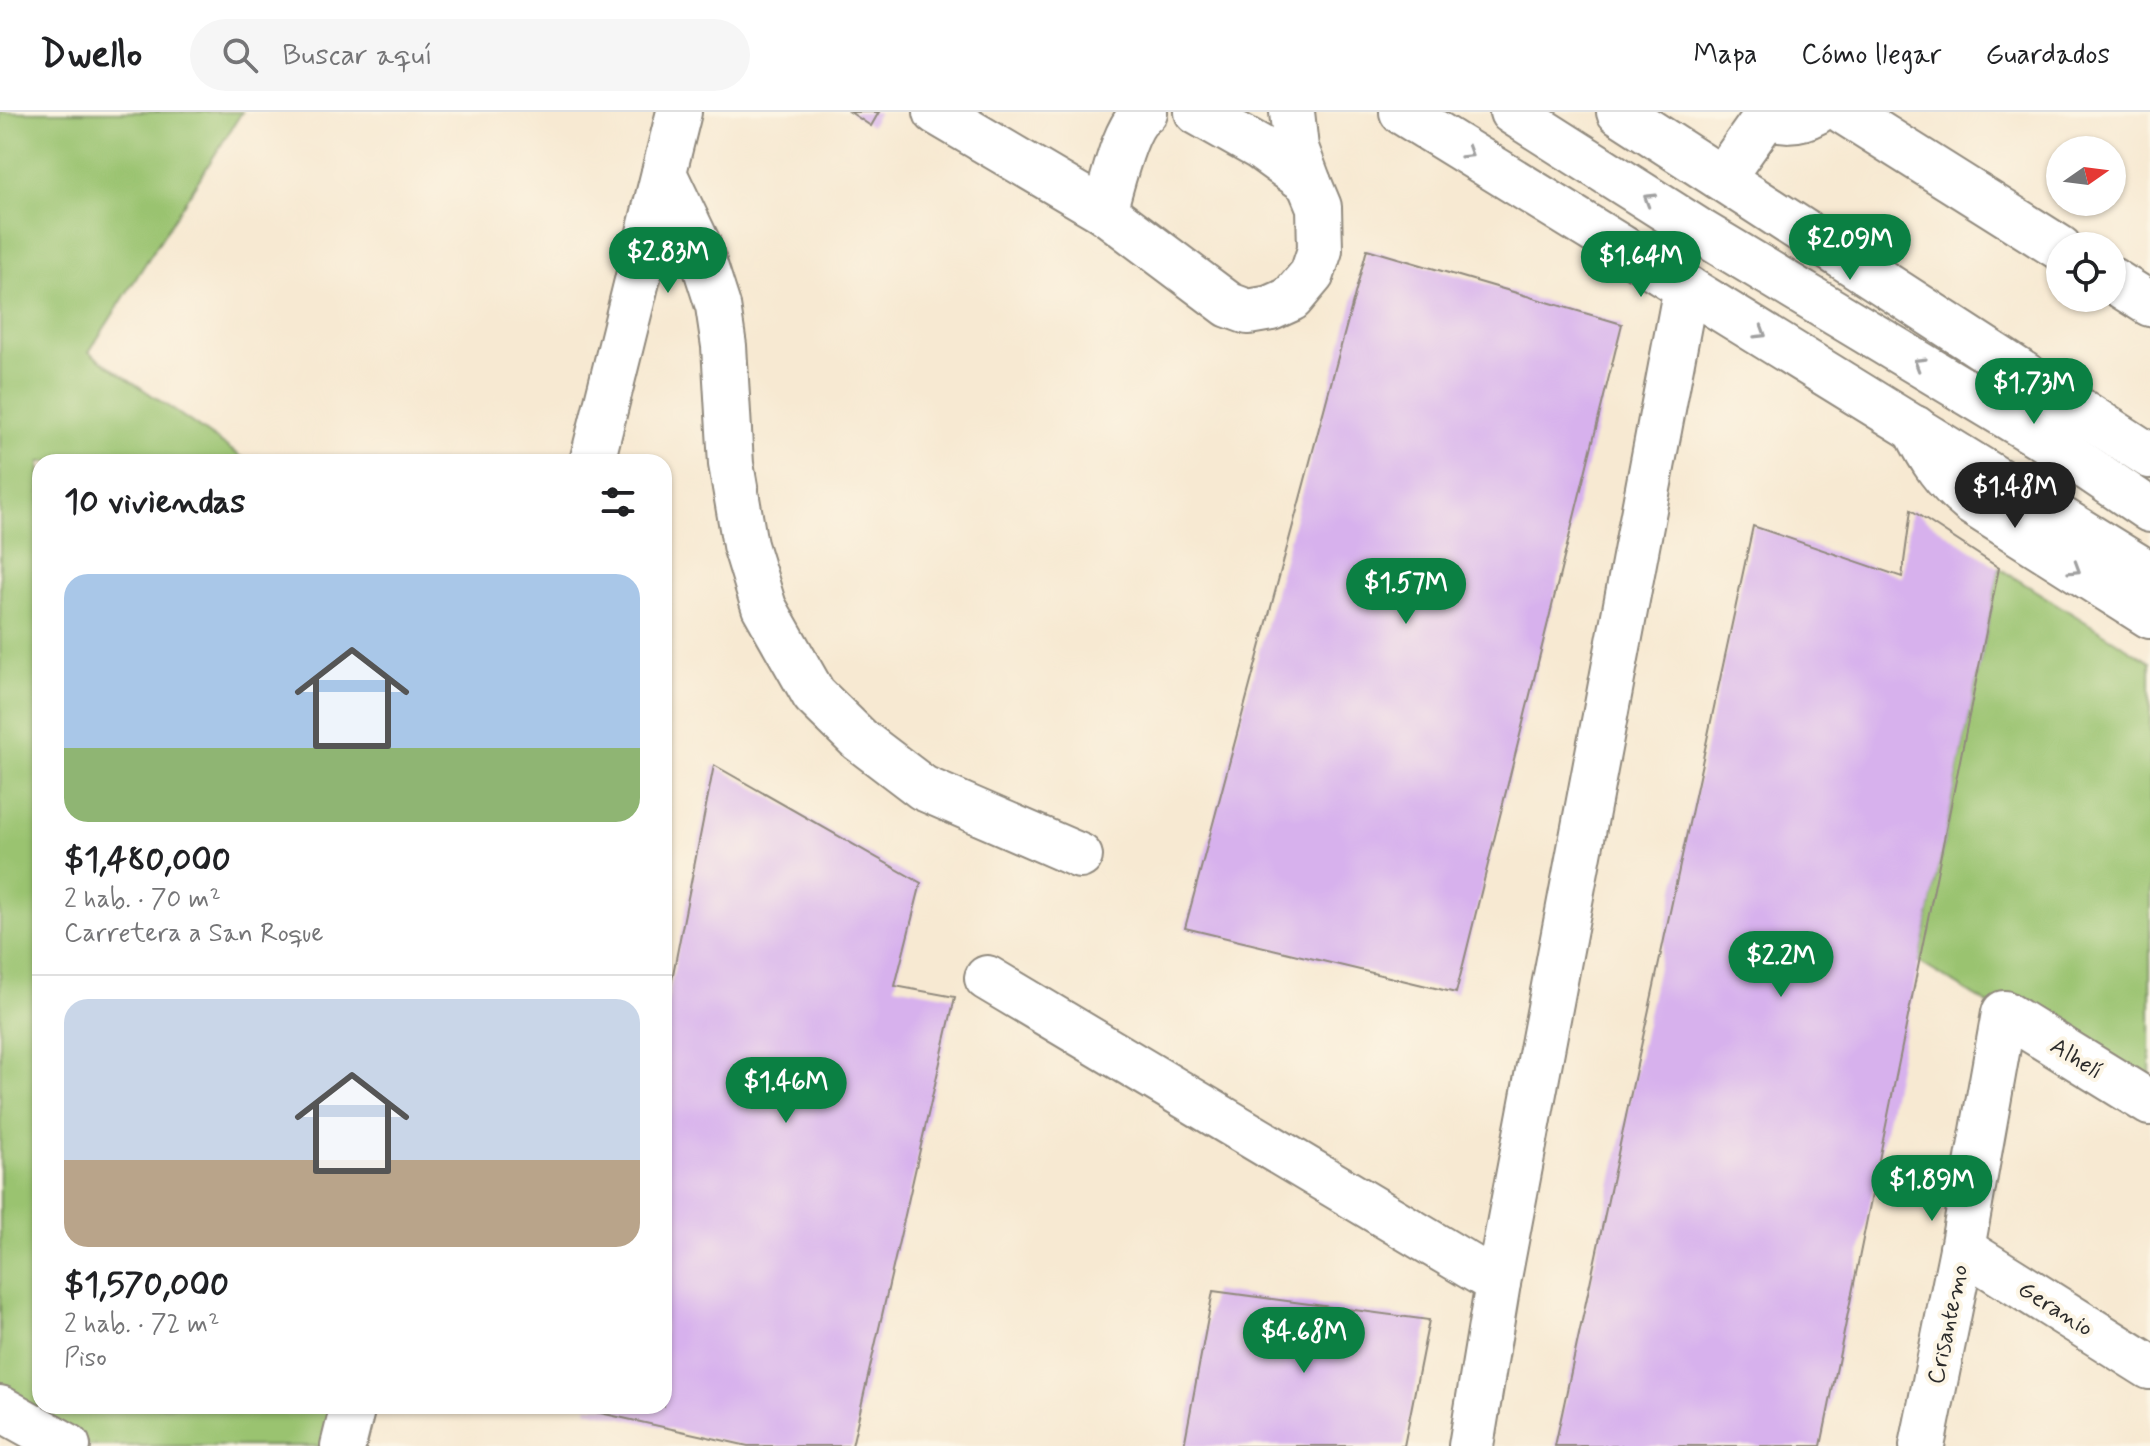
<!DOCTYPE html>
<html lang="es">
<head>
<meta charset="utf-8">
<style>
	:root { --surface:#fff; --page:#f6f6f6; --text:#202124; --muted:#757577; --line:#e0e0e0; --accent:#0b8043 }
	body { margin:0; font-family:Mynerve,sans-serif; background:var(--page); color:var(--text); height:100vh; display:flex; flex-direction:column; font-size:30px; white-space:nowrap }
	* { box-sizing:border-box; margin:0 }
	p { font-size:26px; color:var(--muted) }
	.icon { flex:none; width:44px; height:44px; fill:none; stroke:currentColor; stroke-width:2; stroke-linecap:round; stroke-linejoin:round }
	.map { position:relative; flex:1; overflow:hidden }
	.sheet { position:absolute; left:32px; top:342px; width:640px; height:960px; display:flex; flex-direction:column; background:var(--surface); border-radius:24px; box-shadow:0 2px 6px #0004 }
	.sheet>* { flex:none }
	.needle { width:52px; rotate:76deg }
	.fabs { position:absolute; left:2046px; top:24px; display:grid; gap:16px }
	.fabs a { display:grid; place-items:center; width:80px; height:80px; border-radius:50%; background:var(--surface); box-shadow:0 2px 6px #0004; font-size:40px }
	.price { position:absolute; translate:-50% -68px; padding:0 18px; border-radius:28px; background:var(--accent); color:#fff; font-size:26px; line-height:52px; filter:drop-shadow(0 2px 4px #0008) }
	.price::after { content:''; position:absolute; left:50%; top:48px; width:24px; height:18px; margin-left:-12px; background:inherit; clip-path:polygon(0 0,100% 0,50% 100%) }
	.price.selected { background:#222; color:#fff }
	ul { padding:0; list-style:none }
	li { display:grid; align-content:center; gap:16px; height:424px; padding:0 32px }
	li+li { border-top:2px solid var(--line) }
	li span { display:grid; place-items:center; height:248px; border-radius:24px; color:#555 }
	li>.icon { margin-inline-start:auto }
	span .icon { width:144px; height:144px; fill:#fffc; stroke-width:1 }
	li b { font-size:34px }
	h2 { display:flex; justify-content:space-between; align-items:center; height:96px; padding:0 32px; font-size:34px }
	header { display:flex; align-items:center; gap:48px; box-sizing:border-box; height:112px; padding:0 40px; background:var(--surface); border-bottom:2px solid var(--line) }
	header strong { font-size:38px }
	nav { display:flex; gap:44px; margin-inline-start:auto; font-size:28px }
	.search { width:560px; height:72px; background:var(--page); display:flex; align-items:center; gap:20px; box-sizing:border-box; padding:0 28px; border-radius:44px; color:var(--muted); font-size:30px }
	.map>svg:first-child { display:block }
	.green { fill:#9ac36f; stroke:#62774d; stroke-width:2 }
	.building { fill:#d7b1ed }
	.lines { fill:none; stroke-linecap:round; stroke-linejoin:round }
	.minor-casing { stroke:#918a7e; stroke-width:48 }
	.major-casing { stroke:#918a7e; stroke-width:48 }
	.minor { stroke:#fff; stroke-width:44 }
	.major { stroke:#fff; stroke-width:44 }
	.oneway { stroke:#a0a0a0 }
	.labels { text-anchor:middle; stroke-width:8; stroke-linejoin:round; paint-order:stroke }
	.street-label { font-size:24px; fill:#2b2b2b; stroke:#fcf5e5 }
</style>
</head>
<body>
<header>
<strong>Dwello</strong>
<div class="search"><svg class="icon" aria-label="search" viewBox="0 0 24 24"><circle cx="10" cy="10" r="6"/><path d="M15 15l6 6"/></svg>Buscar aquí</div>
<nav><a>Mapa</a><a>Cómo llegar</a><a>Guardados</a></nav>
</header>
<div class="map">
<svg width="2150" height="1334" viewBox="0 0 2150 1334">
	<rect width="100%" height="100%" fill="#fcf5e5"/>
	<filter id="ink" filterUnits="userSpaceOnUse"><feTurbulence type="fractalNoise" baseFrequency=".0125" numOctaves="2"/><feDisplacementMap in="SourceGraphic" scale="16" xChannelSelector="R" yChannelSelector="G"/><feConvolveMatrix kernelMatrix="1 2 1 2 8 2 1 2 1" color-interpolation-filters="sRGB"/></filter>
	<filter id="wash" filterUnits="userSpaceOnUse"><feTurbulence type="fractalNoise" baseFrequency=".006" numOctaves="4" result="noise"/><feDisplacementMap in="SourceGraphic" scale="32" xChannelSelector="R" yChannelSelector="G"/><feGaussianBlur stdDeviation="1.8" result="paint"/><feColorMatrix in="noise" values="0 0 0 0 0 0 0 0 0 0 0 0 0 0 0 0 0 1.4 0 .05"/><feComposite in="paint" operator="in"/></filter>
	<g filter="url(#wash)">
		<rect width="100%" height="100%" fill="#f7e9d2"/>
		<g class="green">
			<path d="M0 0H242L89 240 249 350H40V1294H363L355 1334H90L0 1280Z"/>
			<path d="M1999 456 2150 550V991L1919 850Z"/>
		</g>
		<g id="blocks">
			<g class="building">
				<path d="M850 0H879L871 14Z"/>
				<path d="M1367 137 1622 212 1456 881 1185 816Z"/>
				<path d="M1911 398 1999 456 1821 1334H1555L1753 414 1902 465Z"/>
				<path d="M714 653 921 771 895 874 955 885 852 1334H748L587 1298 588 1294H664V908Z"/>
				<path d="M1213 1179 1429 1208 1404 1334H1184Z"/>
			</g>
		</g>
	</g>
	<g filter="url(#ink)">
		<use href="#blocks" fill-opacity="0" stroke="#918a7e" stroke-width="2"/>
		<g class="lines">
			<g class="minor-casing">
				<g id="minor">
					<path d="M936 0 1104 99"/>
					<path d="M1145 0C1124 13 1112 74 1104 99L1229 193 1248 200 1271 196 1291 187 1312 162 1320 138 1319 95 1309 71 1259 35 1197 0"/>
					<path d="M1292 0 1296 36 1309 71"/>
					<path d="M1619 0 2150 344"/>
					<path d="M1763 0C1780 11 1798 10 1816 0"/>
					<path d="M1844 0 2060 136"/>
					<path d="M664 61 698 132 718 194 724 234 731 352 745 433 764 495 814 583 860 628 923 676 1080 744"/>
					<path d="M1723 65 1767 3"/>
					<path d="M2112 168 2150 192"/>
					<path d="M1915 316C1931 349 1944 368 1972 391L2150 504"/>
					<path d="M592 350 679 0"/>
					<path d="M987 866 1498 1171"/>
					<path d="M1962 1137 2150 1255"/>
					<path d="M0 1296 68 1334"/>
					<path d="M343 1334 353 1294"/>
					<path d="M1471 1334 1498 1171 1686 175"/>
					<path d="M1922 1334 1962 1137 2004 901 2150 991"/>
				</g>
			</g>
			<g class="major-casing">
				<g id="major">
					<path d="M1402 0 2150 462"/>
					<path d="M1512 0 1701 120 2051 331 2150 398"/>
				</g>
			</g>
			<use href="#minor" class="minor"/>
			<use href="#major" class="major"/>
		</g>
		<defs><path id="oneway-chevron" d="M-2-3.5L2.5 0L-2 3.5" fill="none" stroke-width="1.6" stroke-linecap="round" stroke-linejoin="round" transform="scale(2)"/></defs>
		<g class="oneway">
			<use href="#oneway-chevron" transform="translate(1468 41) rotate(32)"/>
			<use href="#oneway-chevron" transform="translate(1649 87) rotate(-148)"/>
			<use href="#oneway-chevron" transform="translate(1761 221) rotate(32)"/>
			<use href="#oneway-chevron" transform="translate(1919 251) rotate(-149)"/>
			<use href="#oneway-chevron" transform="translate(2075 457) rotate(32)"/>
		</g>
	</g>
	<g class="labels">
		<g class="street-label">
			<text transform="translate(2077 946) rotate(32)" y="8">Alhelí</text>
			<text transform="translate(2056 1196) rotate(32)" y="8">Geranio</text>
			<text transform="translate(1947 1212) rotate(-78)" y="8">Crisantemo</text>
		</g>
	</g>
</svg>
<div class="fabs">
<a><svg class="needle" viewBox="-14 -14 28 28"><path d="M0-13l5 13h-10z" fill="#e53935"/><path d="M0 13l5-13h-10z" fill="#757577"/></svg></a>
<a><svg class="icon" aria-label="locate" viewBox="0 0 24 24"><circle cx="12" cy="12" r="6"/><path d="M12 2v4M12 18v4M2 12h4M18 12h4"/></svg></a>
</div>
<b class="price" style="left:1850px;top:170px">$2.09M</b>
<b class="price" style="left:668px;top:183px">$2.83M</b>
<b class="price" style="left:1641px;top:187px">$1.64M</b>
<b class="price" style="left:2034px;top:314px">$1.73M</b>
<b class="price selected" style="left:2015px;top:418px">$1.48M</b>
<b class="price" style="left:1406px;top:514px">$1.57M</b>
<b class="price" style="left:1781px;top:887px">$2.2M</b>
<b class="price" style="left:786px;top:1013px">$1.46M</b>
<b class="price" style="left:1932px;top:1111px">$1.89M</b>
<b class="price" style="left:1304px;top:1263px">$4.68M</b>
<section class="sheet">
<h2>10 viviendas<svg class="icon" aria-label="filters" viewBox="0 0 24 24"><path d="M4 7h16M4 17h16"/><circle cx="9" cy="7" r="2"/><circle cx="15" cy="17" r="2"/></svg></h2>
<ul>
<li><span style="background:linear-gradient(#a9c7e8 70%,#8fb573 0)"><svg class="icon" aria-label="home" viewBox="0 0 24 24"><path d="M3 11l9-7 9 7M6 9v11h12V9"/></svg></span><div><b>$1,480,000</b><p>2 hab. · 70 m²</p><p>Carretera a San Roque</p></div></li>
<li><span style="background:linear-gradient(#c9d6e8 65%,#b9a48a 0)"><svg class="icon" aria-label="home" viewBox="0 0 24 24"><path d="M3 11l9-7 9 7M6 9v11h12V9"/></svg></span><div><b>$1,570,000</b><p>2 hab. · 72 m²</p><p>Piso</p></div></li>
</ul>
</section>
</div>
</body>
</html>
